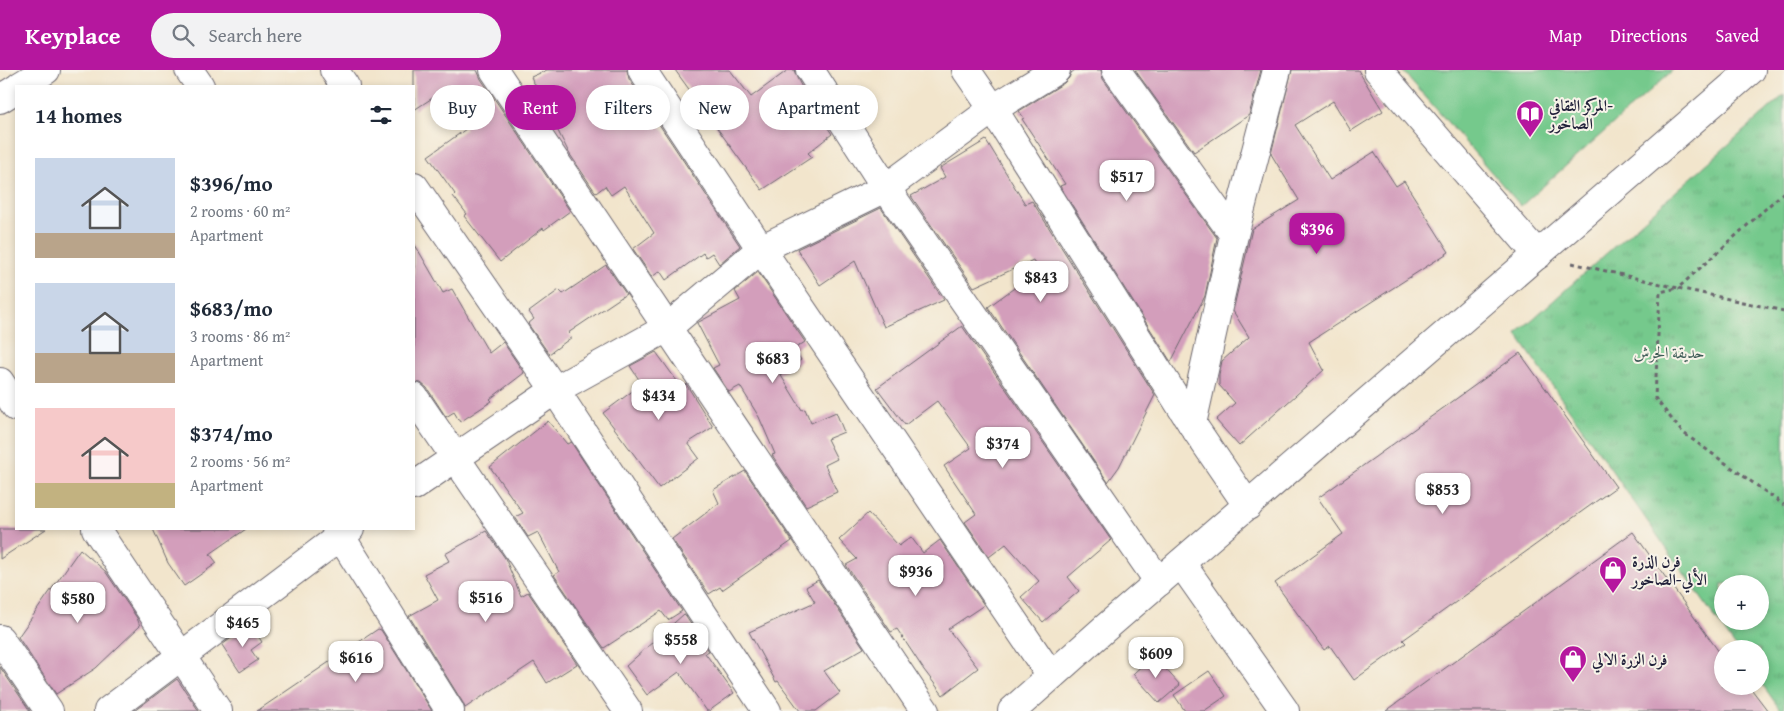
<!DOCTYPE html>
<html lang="en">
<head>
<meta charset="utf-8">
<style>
	:root { --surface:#fff; --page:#f2f2f3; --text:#1f2937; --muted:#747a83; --accent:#b5179e }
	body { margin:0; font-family:"Gentium Book Plus",Amiri,serif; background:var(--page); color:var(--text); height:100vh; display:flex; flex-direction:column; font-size:19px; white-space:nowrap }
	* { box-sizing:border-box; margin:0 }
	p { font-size:16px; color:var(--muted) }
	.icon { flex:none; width:28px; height:28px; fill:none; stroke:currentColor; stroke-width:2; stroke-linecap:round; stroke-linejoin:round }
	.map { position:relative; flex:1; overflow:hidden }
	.details { position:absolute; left:15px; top:15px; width:400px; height:445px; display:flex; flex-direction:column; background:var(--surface); border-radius:0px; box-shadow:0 2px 8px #0003 }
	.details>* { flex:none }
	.top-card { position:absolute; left:430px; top:15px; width:475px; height:45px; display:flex; gap:10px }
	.controls { position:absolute; left:1714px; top:505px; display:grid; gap:10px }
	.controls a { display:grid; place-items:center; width:55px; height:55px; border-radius:50%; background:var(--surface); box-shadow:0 2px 8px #0003; font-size:25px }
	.price { position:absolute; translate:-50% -42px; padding:0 11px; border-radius:10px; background:#fff; color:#222; font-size:16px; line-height:32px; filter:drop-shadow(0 1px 2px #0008) }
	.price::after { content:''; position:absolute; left:50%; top:30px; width:15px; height:11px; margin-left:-8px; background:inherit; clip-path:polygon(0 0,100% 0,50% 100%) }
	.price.on { background:var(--accent); color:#fff }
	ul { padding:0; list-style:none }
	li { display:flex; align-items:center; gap:15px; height:125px; padding:0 20px }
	li span { display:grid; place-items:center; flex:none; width:140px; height:100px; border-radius:0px; color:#555 }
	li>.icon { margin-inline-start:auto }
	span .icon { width:60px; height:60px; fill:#fffc; stroke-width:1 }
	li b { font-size:21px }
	h2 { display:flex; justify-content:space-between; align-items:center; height:60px; padding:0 20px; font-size:21px }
	.pill { padding:0 18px; border-radius:22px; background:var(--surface); box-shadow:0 2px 8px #0003; font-size:18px; line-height:45px }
	.pill.on { background:var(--accent); color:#fff }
	header { display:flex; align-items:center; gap:30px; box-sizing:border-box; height:70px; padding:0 25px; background:var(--accent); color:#fff }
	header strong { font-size:24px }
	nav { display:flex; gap:28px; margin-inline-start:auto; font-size:18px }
	.search { width:350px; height:45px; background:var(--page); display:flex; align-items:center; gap:12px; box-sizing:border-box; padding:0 18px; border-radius:28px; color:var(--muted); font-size:19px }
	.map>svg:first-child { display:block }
	.green { fill:#75c98c; stroke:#4c7664 }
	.park { fill:url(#park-tufts); stroke:#4c7664; fill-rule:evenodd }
	.building { fill:#d39ebb }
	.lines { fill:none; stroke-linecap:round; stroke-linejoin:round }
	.minor-casing { stroke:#6b666e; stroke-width:30 }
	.secondary-casing { stroke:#6b666e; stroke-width:30 }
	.path { stroke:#6b666e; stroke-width:3; stroke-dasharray:4 4; stroke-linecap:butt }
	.minor { stroke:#fff; stroke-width:28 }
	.secondary { stroke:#fff; stroke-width:28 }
	.labels { text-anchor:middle; stroke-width:4; stroke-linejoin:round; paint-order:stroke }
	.poi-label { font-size:16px; font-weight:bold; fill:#22223b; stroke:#f7f3e8; text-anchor:start }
	.park-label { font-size:16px; fill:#3f5c57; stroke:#f7f3e8 }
</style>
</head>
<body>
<header>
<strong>Keyplace</strong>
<div class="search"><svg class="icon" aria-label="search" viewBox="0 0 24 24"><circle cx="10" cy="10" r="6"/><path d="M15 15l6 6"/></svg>Search here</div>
<nav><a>Map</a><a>Directions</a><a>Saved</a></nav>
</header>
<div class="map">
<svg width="1784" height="641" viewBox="0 0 1784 641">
	<defs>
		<pattern id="park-tufts" width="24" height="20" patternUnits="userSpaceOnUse" patternTransform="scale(1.25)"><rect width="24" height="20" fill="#75c98c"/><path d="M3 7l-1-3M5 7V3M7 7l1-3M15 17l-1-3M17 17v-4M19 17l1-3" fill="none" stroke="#65ac7a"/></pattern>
	</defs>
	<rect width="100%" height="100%" fill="#f7f3e8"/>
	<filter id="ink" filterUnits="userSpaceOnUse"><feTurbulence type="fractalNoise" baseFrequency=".02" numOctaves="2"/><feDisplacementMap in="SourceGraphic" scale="10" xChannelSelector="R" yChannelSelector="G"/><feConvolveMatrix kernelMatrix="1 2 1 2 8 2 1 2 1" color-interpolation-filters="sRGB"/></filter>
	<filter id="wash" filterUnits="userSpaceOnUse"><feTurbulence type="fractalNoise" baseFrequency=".0096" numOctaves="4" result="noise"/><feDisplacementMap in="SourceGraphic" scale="20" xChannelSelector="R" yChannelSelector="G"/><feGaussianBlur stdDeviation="1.12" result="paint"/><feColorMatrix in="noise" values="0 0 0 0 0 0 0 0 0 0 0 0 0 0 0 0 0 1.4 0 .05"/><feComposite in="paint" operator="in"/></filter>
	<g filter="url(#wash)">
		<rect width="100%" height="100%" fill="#f2e5cc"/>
		<path class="green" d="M1402 0H1673L1521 136Z"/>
		<path class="park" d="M1784 25V641H1781L1760 611V579H1737L1516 264ZM1722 514H1760V551H1722Z"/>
		<g id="blocks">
			<g class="building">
				<path d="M414 0H477L481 9 570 141 544 160 543 158 500 192 464 146 467 144 453 126 455 124 428 86 466 59 440 23 414 40Z"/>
				<path d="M547 0H627L629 9 740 176 719 194 712 183 706 187 703 183 666 210 660 201 652 207 633 179 654 163 624 116 611 125 605 116 596 123 569 83 531 7Z"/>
				<path d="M675 0H730L751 27 788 0H794L797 8 808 29 832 64 808 83 812 87 762 120Z"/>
				<path d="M1075 0H1101L1103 9 1217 168 1205 226 1171 292 1060 116 1065 114 1022 49 1024 48 1019 41 1064 13 1069 8 1071 3Z"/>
				<path d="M1135 0H1261L1249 45 1194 82Z"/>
				<path d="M1292 0H1358L1383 41 1351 61 1333 31 1295 55 1330 110 1374 82 1396 116 1404 111 1449 182 1309 272 1324 300 1239 376 1216 350 1235 333 1219 315V305L1222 291 1249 267 1233 241 1252 159 1299 130 1271 84Z"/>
				<path d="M986 70 1025 134 1032 131 1155 325 1119 397 1108 412 988 237 1039 200 1033 190 974 217 911 126 945 107 940 98Z"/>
				<path d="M881 138 944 230 884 257 855 191 820 215 797 179Z"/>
				<path d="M414 173 443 223 452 219 489 283 503 272 524 303 490 329 492 331 460 352 454 342 446 347 427 318 421 313 414 312Z"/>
				<path d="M606 195 626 224 568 263 572 267 549 284 528 254 534 249 529 242 559 220 563 224Z"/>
				<path d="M758 202 805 272 794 279 801 290 780 304 802 340 805 339 811 353 836 342 844 362 827 369 837 389 825 395 837 422 806 436 772 385 775 384 759 347 740 316 729 322 713 298 719 295 697 253 740 230 735 221Z"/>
				<path d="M962 256 1111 470 1068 507 1079 521 1043 552 1021 527 1039 511 1006 474 989 487 965 452 976 444 944 396 971 378 937 331 905 355 877 318Z"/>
				<path d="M656 282 682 318 686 314 713 357 688 373 699 388 659 418 603 343 642 314 630 296Z"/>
				<path d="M1520 283 1616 417 1403 570 1406 573 1354 610 1330 576 1324 580 1275 513 1343 464 1318 428Z"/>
				<path d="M548 351 567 374 571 372 682 541 668 550 661 541 604 578 554 505 559 502 538 462 528 467 515 447 523 443 490 397Z"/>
				<path d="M745 401 792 471 722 520 720 517 709 524 672 469 719 433 713 420Z"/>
				<path d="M868 443 899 476 911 467 923 483 940 470 984 535 948 559 978 598 943 625 924 600 897 559 891 562 846 495 857 489 839 470Z"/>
				<path d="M0 459H46L0 489Z"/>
				<path d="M153 459H246L210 484 217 493 184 516 168 493Z"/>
				<path d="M486 461 505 488 521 526 528 522 577 594 547 613 534 592 465 638 463 633 409 546 438 530 424 504 449 491 445 484Z"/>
				<path d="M1633 462 1722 586V616H1749L1768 641H1386Z"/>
				<path d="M80 479 105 501 137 548 140 556 96 598 56 624 18 567Z"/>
				<path d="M818 510 864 578 824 601 840 623 816 641H800L778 611 776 612 749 562 815 532 806 517Z"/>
				<path d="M684 544 709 581 705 583 734 623 709 641H707L679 602 647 625 626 596Z"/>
				<path d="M250 554 262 572 251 580 258 590 240 602 222 575Z"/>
				<path d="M378 559 381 560 432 641H257Z"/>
				<path d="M1153 585 1180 615 1159 633 1133 604Z"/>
				<path d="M0 597 30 641H0Z"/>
				<path d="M1209 601 1226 626 1204 641H1185L1174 625Z"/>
				<path d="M177 609 199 641H134Z"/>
			</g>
		</g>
	</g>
	<g filter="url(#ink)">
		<use href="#blocks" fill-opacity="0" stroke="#6b666e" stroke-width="1"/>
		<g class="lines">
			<g class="minor-casing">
				<g id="minor">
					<path d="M189 0 200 16"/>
					<path d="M334 0 345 16"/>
					<path d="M494 0 925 641"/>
					<path d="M642 0 761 179 1051 606"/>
					<path d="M810 0 886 118 1159 512"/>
					<path d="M966 0 993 39 1192 354 1248 436"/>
					<path d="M1116 0 1234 165 1192 354"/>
					<path d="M1378 0 1538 185"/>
					<path d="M20 16 46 0"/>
					<path d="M0 29 16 19"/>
					<path d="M414 116 555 320 767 641"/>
					<path d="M1234 165 1277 0"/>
					<path d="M0 312 16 337"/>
					<path d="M414 327 628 641"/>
					<path d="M414 416 555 320 667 258 761 179 886 118 993 39 1056 0"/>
					<path d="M96 459 218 641"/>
					<path d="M336 459 450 641"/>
					<path d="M0 569 49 641"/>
					<path d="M108 641 350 459"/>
				</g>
			</g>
			<g class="secondary-casing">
				<g id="secondary">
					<path d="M1181 493 1285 641"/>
					<path d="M1012 641 1103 560 1751 0"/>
				</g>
			</g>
			<g class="path">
				<path d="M1572 193 1678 218 1784 122"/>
				<path d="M1784 241 1678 218 1660 222 1655 328 1682 362 1784 435"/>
			</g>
			<use href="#minor" class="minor"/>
			<use href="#secondary" class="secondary"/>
		</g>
	</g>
	<defs>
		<g id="library-pin" transform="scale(1.4375)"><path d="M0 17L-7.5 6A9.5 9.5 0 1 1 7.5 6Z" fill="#b5179e" stroke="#f7f3e8"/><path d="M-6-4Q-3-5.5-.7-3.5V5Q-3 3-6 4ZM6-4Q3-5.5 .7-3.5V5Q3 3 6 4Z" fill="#fff"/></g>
		<g id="shop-pin" transform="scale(1.4375)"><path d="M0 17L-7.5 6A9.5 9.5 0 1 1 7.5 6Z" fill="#b5179e" stroke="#f7f3e8"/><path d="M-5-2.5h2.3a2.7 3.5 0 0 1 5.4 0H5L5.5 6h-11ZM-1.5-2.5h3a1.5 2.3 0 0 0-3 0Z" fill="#fff"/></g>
	</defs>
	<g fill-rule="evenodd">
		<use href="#library-pin" x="1530" y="44"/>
		<use href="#shop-pin" x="1613" y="500"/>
		<use href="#shop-pin" x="1573" y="589"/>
	</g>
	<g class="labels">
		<g class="poi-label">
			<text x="1549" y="41">المركز الثقافي-<tspan x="1549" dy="18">الصاخور</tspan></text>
			<text x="1632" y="497">فرن الذرة<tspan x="1632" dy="18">الألي-الصاخور</tspan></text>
			<text x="1592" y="595">فرن الزرة الالي</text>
		</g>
		<g class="park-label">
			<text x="1669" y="288">حديقة الحرش</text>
		</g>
	</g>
</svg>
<div class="controls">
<a>+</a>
<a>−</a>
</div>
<b class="price" style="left:1127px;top:132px">$517</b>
<b class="price on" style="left:1317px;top:185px">$396</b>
<b class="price" style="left:1041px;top:233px">$843</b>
<b class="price" style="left:773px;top:314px">$683</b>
<b class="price" style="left:659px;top:351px">$434</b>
<b class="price" style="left:1003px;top:399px">$374</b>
<b class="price" style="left:1443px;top:445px">$853</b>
<b class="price" style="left:916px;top:527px">$936</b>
<b class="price" style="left:486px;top:553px">$516</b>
<b class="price" style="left:78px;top:554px">$580</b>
<b class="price" style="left:243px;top:578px">$465</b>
<b class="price" style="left:681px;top:595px">$558</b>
<b class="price" style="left:1156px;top:609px">$609</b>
<b class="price" style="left:356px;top:613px">$616</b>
<div class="top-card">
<a class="pill">Buy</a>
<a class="pill on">Rent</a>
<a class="pill">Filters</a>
<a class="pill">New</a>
<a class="pill">Apartment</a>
</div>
<section class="details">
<h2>14 homes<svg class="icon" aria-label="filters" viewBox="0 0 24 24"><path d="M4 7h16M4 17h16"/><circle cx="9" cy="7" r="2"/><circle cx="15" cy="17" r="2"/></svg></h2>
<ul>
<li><span style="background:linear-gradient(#c9d6e8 75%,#b9a48a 0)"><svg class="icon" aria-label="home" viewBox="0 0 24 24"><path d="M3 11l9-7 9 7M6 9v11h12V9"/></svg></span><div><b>$396/mo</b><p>2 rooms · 60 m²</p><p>Apartment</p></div></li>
<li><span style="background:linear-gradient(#c9d6e8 70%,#b9a48a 0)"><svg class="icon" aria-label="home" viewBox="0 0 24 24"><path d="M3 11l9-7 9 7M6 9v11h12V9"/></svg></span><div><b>$683/mo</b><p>3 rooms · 86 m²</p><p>Apartment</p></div></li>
<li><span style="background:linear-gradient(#f6c9c9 75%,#c2b280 0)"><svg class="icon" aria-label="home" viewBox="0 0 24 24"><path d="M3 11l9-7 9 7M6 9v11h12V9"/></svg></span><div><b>$374/mo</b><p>2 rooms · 56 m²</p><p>Apartment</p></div></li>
</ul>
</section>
</div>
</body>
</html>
